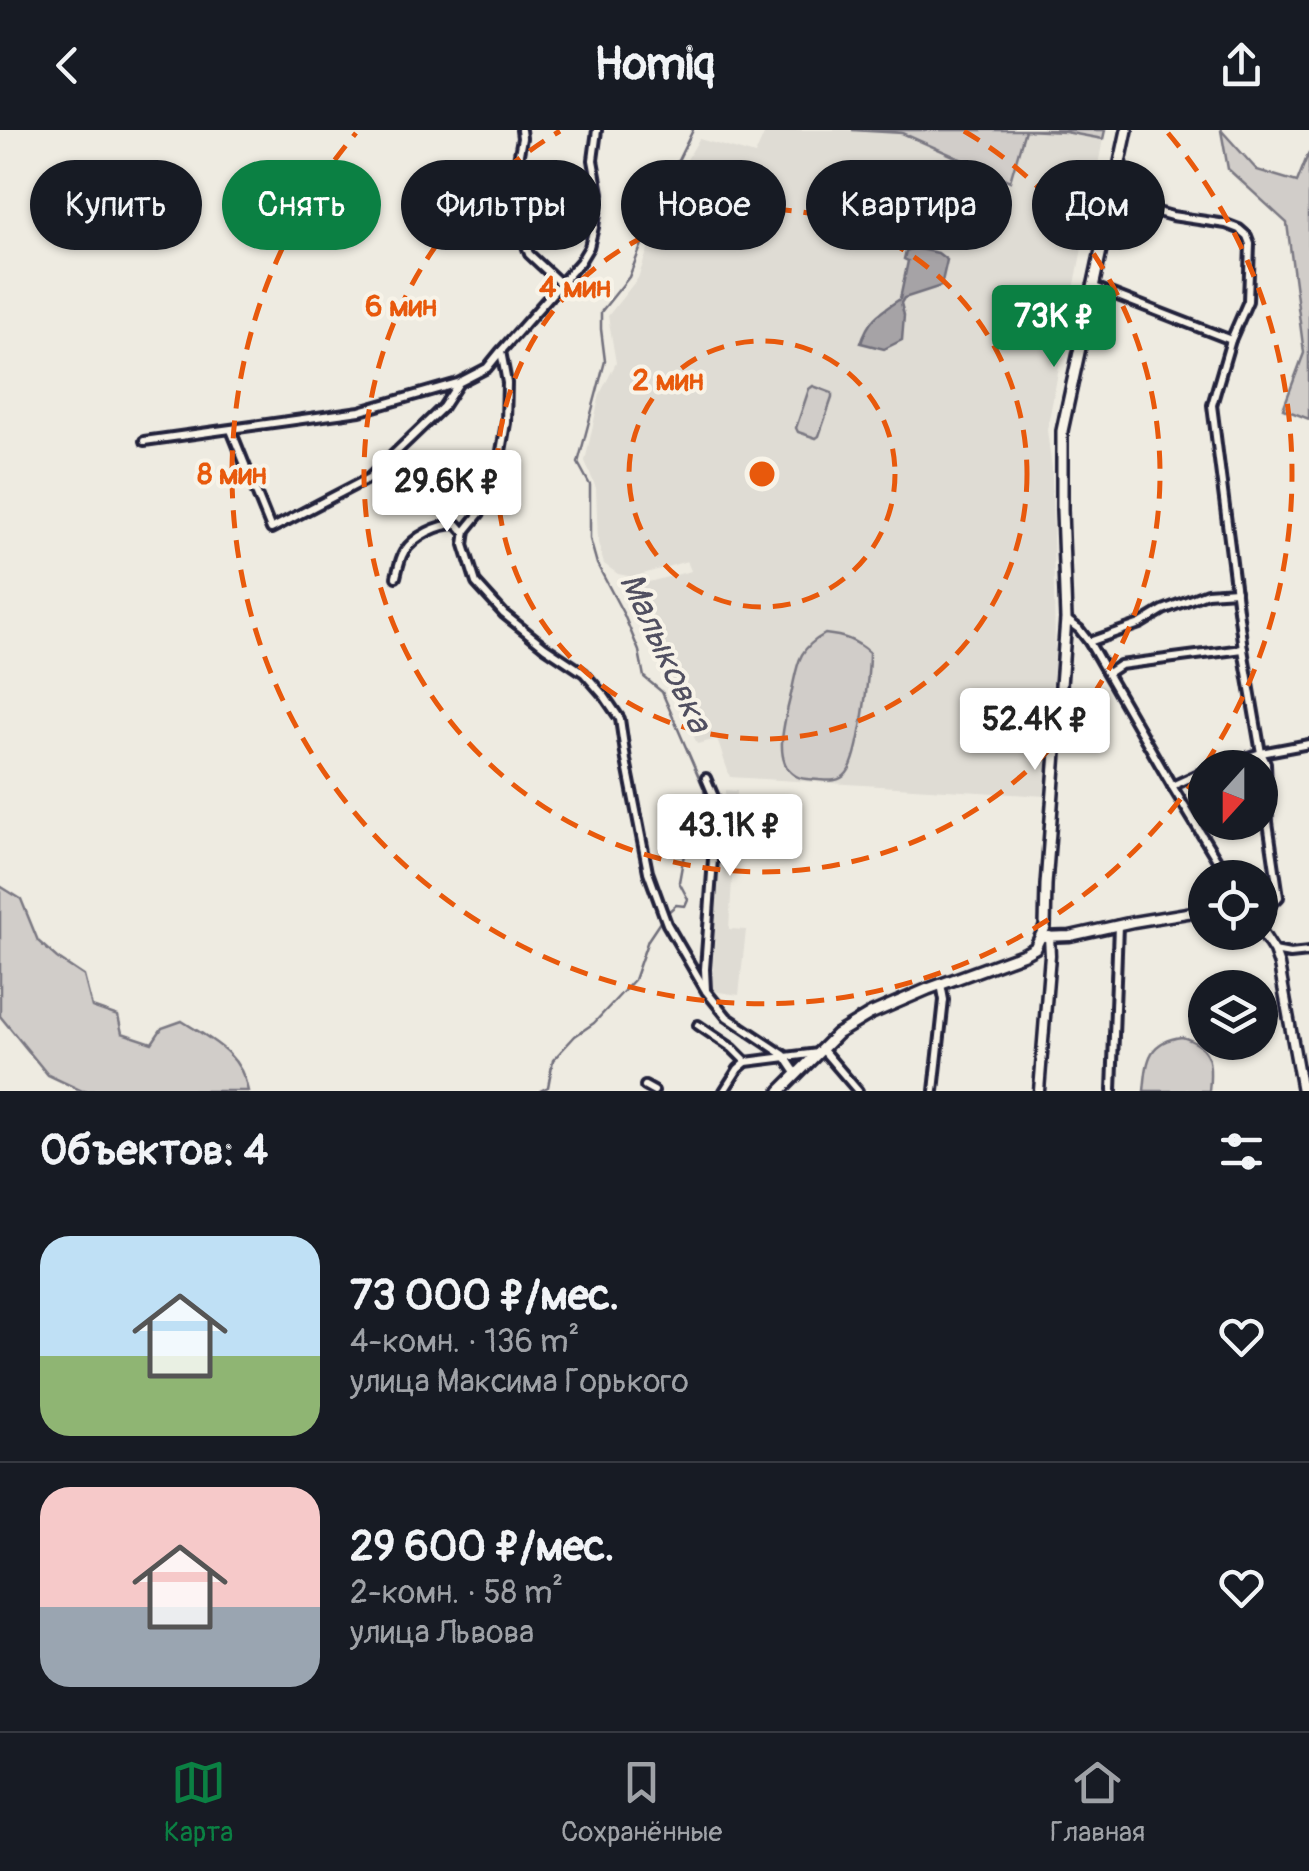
<!DOCTYPE html>
<html lang="ru">
<head>
<meta charset="utf-8">
<style>
	:root { --surface:#171b24; --page:#242831; --text:#f1f3f6; --muted:#9ea1a6; --line:#363941; --accent:#0b8043 }
	body { margin:0; font-family:Pangolin,sans-serif; background:var(--page); color:var(--text); height:100vh; display:flex; flex-direction:column; font-size:38px; white-space:nowrap }
	* { box-sizing:border-box; margin:0 }
	p { font-size:32px; color:var(--muted) }
	.icon { flex:none; width:55px; height:55px; fill:none; stroke:currentColor; stroke-width:2; stroke-linecap:round; stroke-linejoin:round }
	.map { position:relative; height:961px; overflow:hidden }
	.details { display:flex; flex-direction:column; background:var(--surface); flex:1 }
	.details>* { flex:none }
	.top-card { position:absolute; left:30px; top:30px; width:1250px; height:90px; display:flex; gap:20px }
	.needle { width:65px; rotate:201deg }
	.tools { position:absolute; left:1188px; top:620px; display:grid; gap:20px }
	.tools a { display:grid; place-items:center; width:90px; height:90px; border-radius:50%; background:var(--surface); box-shadow:0 2px 8px #0004; font-size:50px }
	.price { position:absolute; translate:-50% -85px; padding:0 22px; border-radius:10px; background:#fff; color:#222; font-size:32px; line-height:65px; filter:drop-shadow(0 2px 5px #0008) }
	.price::after { content:''; position:absolute; left:50%; top:60px; width:30px; height:22px; margin-left:-15px; background:inherit; clip-path:polygon(0 0,100% 0,50% 100%) }
	.price.selected { background:var(--accent); color:#fff }
	ul { padding:0; list-style:none }
	li { display:flex; align-items:center; gap:30px; height:250px; padding:0 40px }
	li+li { border-top:2px solid var(--line) }
	li span { display:grid; place-items:center; flex:none; width:280px; height:200px; border-radius:30px; color:#555 }
	li>.icon { margin-inline-start:auto }
	span .icon { width:120px; height:120px; fill:#fffc; stroke-width:1 }
	li b { font-size:42px }
	h2 { display:flex; justify-content:space-between; align-items:center; height:120px; padding:0 40px; font-size:42px }
	.pill { padding:0 35px; border-radius:45px; background:var(--surface); box-shadow:0 2px 8px #0004; font-size:35px; line-height:90px }
	.pill.selected { background:var(--accent); color:#fff }
	header { display:flex; justify-content:space-between; align-items:center; height:130px; padding:0 40px; background:var(--surface); font-size:45px; font-weight:700 }
	.menu { display:flex; justify-content:space-around; align-items:center; height:140px; border-top:2px solid var(--line); background:var(--surface); font-size:28px; color:var(--muted) }
	.menu a { display:grid; justify-items:center; gap:5px }
	.menu .selected { color:var(--accent) }
	.map>svg:first-child { display:block }
	.built { fill:#dfdcd4 }
	.green { fill:#d1cdc9; stroke:#7a7882; stroke-width:2.5 }
	.water { fill:#a6a3a6; stroke:#716f7b; stroke-width:2.5 }
	.lines { fill:none; stroke-linecap:round; stroke-linejoin:round }
	.stream { stroke:#716f7b; stroke-width:2.5 }
	.minor-casing { stroke:#22223b; stroke-width:14 }
	.tertiary-casing { stroke:#22223b; stroke-width:15 }
	.secondary-casing { stroke:#22223b; stroke-width:16 }
	.minor { stroke:#f7f3e8; stroke-width:6 }
	.tertiary { stroke:#f7f3e8; stroke-width:8 }
	.secondary { stroke:#f7f3e8; stroke-width:9 }
	.ring { fill:none; stroke:#e8590c; stroke-width:5; stroke-dasharray:18 12 }
	.labels { text-anchor:middle; stroke-width:8; stroke-linejoin:round; paint-order:stroke }
	.water-label { font-size:35px; font-style:italic; fill:#504f60; stroke:#f7f3e8 }
	.centre { fill:#e8590c; stroke:#f7f3e8; stroke-width:5 }
	.ring-label { font-size:30px; text-anchor:middle; font-weight:bold; fill:#e8590c; stroke:#f7f3e8; stroke-width:8; stroke-linejoin:round; paint-order:stroke }
</style>
</head>
<body>
<header><svg class="icon" aria-label="back" viewBox="0 0 24 24"><path d="M15 5l-7 7 7 7"/></svg>Homiq<svg class="icon" aria-label="share" viewBox="0 0 24 24"><path d="M12 15V3M7 8l5-5 5 5M5 13v7h14v-7"/></svg></header>
<div class="map">
<svg width="1309" height="961" viewBox="0 0 1309 961">
	<rect width="100%" height="100%" fill="#eeebe1"/>
	<filter id="ink" filterUnits="userSpaceOnUse"><feTurbulence type="fractalNoise" baseFrequency=".01" numOctaves="2"/><feDisplacementMap in="SourceGraphic" scale="20" xChannelSelector="R" yChannelSelector="G"/><feConvolveMatrix kernelMatrix="1 2 1 2 8 2 1 2 1" color-interpolation-filters="sRGB"/></filter>
	<g filter="url(#ink)">
		<g class="built">
			<path d="M766 0H852L902 3 1010 51 1025 0 1065 2 1103 9 1047 300 1052 339 1055 520 1045 666 730 647 717 609 697 614 643 487 631 468 641 454 691 441 687 431 633 447 618 444 604 434 598 413 596 358 585 331 600 264 616 233 608 186 638 148 668 62 699 9 755 25Z"/>
			<path d="M725 660 737 661 734 715 723 714Z"/>
			<path d="M734 719 729 799 746 800 739 865 712 861 719 720Z"/>
		</g>
		<g class="green">
			<path d="M852 0H1105L1103 9 1065 2 1025 0 1010 51 902 3Z"/>
			<path d="M1221 0 1257 40 1297 52 1309 22V289L1283 279 1304 223 1287 93 1228 39Z"/>
			<path d="M813 256 832 263V268L819 306 816 308 798 302 796 298 809 259Z"/>
			<path d="M825 504C844 506 855 510 869 522 869 545 860 627 847 643 840 652 829 651 819 650 812 649 802 650 796 646 770 632 787 583 792 560 798 532 798 519 825 504Z"/>
			<path d="M0 756 21 769 38 811 57 828 84 846 92 877 118 886 122 903 152 913 162 898 182 891C213 911 241 923 248 961H82L48 945 0 886Z"/>
			<path d="M1182 907C1212 916 1212 933 1209 961H1144C1147 932 1147 911 1182 907Z"/>
		</g>
		<path class="water" d="M914 118 938 123 947 130 941 156 904 168 901 173 904 185 902 210 884 219 861 213C869 188 879 183 900 169L908 131 904 129 906 121Z"/>
		<g class="lines">
			<g class="stream">
				<path d="M667 783 676 775 685 776 688 769 679 752 689 697 699 687 705 673 704 659 662 562 644 547 639 521 624 485 597 434 590 409V355L578 333 605 231 601 199V182L629 147 663 61 693 0"/>
				<path d="M540 961 548 957 553 930 575 906 594 893 634 850 648 810 662 789"/>
			</g>
			<g class="minor-casing">
				<g id="minor">
					<path d="M521 0 522 8 516 40 519 63 517 90 529 124 560 153"/>
					<path d="M597 0 593 30 599 63 594 97 589 117 580 132 501 221 507 253 506 293 495 355 488 373 466 400 464 415 476 453 504 484 545 517 584 543 605 567 620 589 626 630 648 742 667 794 706 861 727 887 784 925 796 943"/>
					<path d="M1110 69 1172 86 1226 94 1239 99 1247 106 1250 114 1248 171 1231 210 1212 275 1243 519 1261 623 1266 633 1268 692 1279 767 1271 775 1260 776"/>
					<path d="M1092 156 1231 210"/>
					<path d="M231 300 271 399 369 348 443 277 458 254"/>
					<path d="M144 311 360 281 458 253 487 238 500 222"/>
					<path d="M396 447C398 439 400 428 404 422 414 406 439 394 457 394L465 403"/>
					<path d="M1067 490 1079 499 1089 512 1172 656 1228 748"/>
					<path d="M1089 512 1140 494 1163 480 1207 463 1236 461"/>
					<path d="M1108 543 1120 535 1243 519"/>
					<path d="M1213 638 1261 623 1309 614"/>
					<path d="M706 648 717 674 705 839 706 860"/>
					<path d="M1172 656 1205 641"/>
					<path d="M1274 821 1290 824 1309 822"/>
					<path d="M698 895 732 918 746 932"/>
					<path d="M822 919 858 961"/>
					<path d="M645 956 654 961"/>
					<path d="M724 961 738 939 746 932 818 923"/>
					<path d="M934 961 944 870 941 854"/>
					<path d="M1112 961 1118 795"/>
				</g>
			</g>
			<g class="tertiary-casing">
				<g id="tertiary">
					<path d="M1260 799 1274 821 1279 835 1302 961"/>
					<path d="M1042 807 1070 806 1133 792 1205 780"/>
					<path d="M1039 961 1050 825 1049 806"/>
				</g>
			</g>
			<g class="secondary-casing">
				<path id="secondary" d="M780 961 837 904 870 884 928 859 1024 824 1035 818 1045 797 1046 755 1066 489 1062 380V301L1127 0"/>
			</g>
			<use href="#minor" class="minor"/>
			<use href="#tertiary" class="tertiary"/>
			<use href="#secondary" class="secondary"/>
		</g>
	</g>
	<g class="ring">
		<circle cx="762" cy="344" r="133"/>
		<circle cx="762" cy="344" r="265"/>
		<path d="M964 1A398 398 0 1 1 560 1"/>
		<path d="M1168 3A530 530 0 1 1 356 3"/>
	</g>
	<g class="labels">
		<g class="water-label">
			<text transform="translate(666 522) rotate(65)" y="12">Малыковка</text>
		</g>
	</g>
	<circle cx="762" cy="344" r="15" class="centre"/>
	<g class="ring-label">
		<text x="575" y="167">4 мин</text>
		<text x="401" y="186">6 мин</text>
		<text x="668" y="260">2 мин</text>
		<text x="232" y="354">8 мин</text>
	</g>
</svg>
<div class="tools">
<a><svg class="needle" viewBox="-14 -14 28 28"><path d="M0-13l5 13h-10z" fill="#e53935"/><path d="M0 13l5-13h-10z" fill="#9ea1a6"/></svg></a>
<a><svg class="icon" aria-label="locate" viewBox="0 0 24 24"><circle cx="12" cy="12" r="6"/><path d="M12 2v4M12 18v4M2 12h4M18 12h4"/></svg></a>
<a><svg class="icon" aria-label="layers" viewBox="0 0 24 24"><path d="M12 4l9 5-9 5-9-5zM3 14l9 5 9-5"/></svg></a>
</div>
<b class="price selected" style="left:1054px;top:240px">73K ₽</b>
<b class="price" style="left:447px;top:405px">29.6K ₽</b>
<b class="price" style="left:1035px;top:643px">52.4K ₽</b>
<b class="price" style="left:730px;top:749px">43.1K ₽</b>
<div class="top-card">
<a class="pill">Купить</a>
<a class="pill selected">Снять</a>
<a class="pill">Фильтры</a>
<a class="pill">Новое</a>
<a class="pill">Квартира</a>
<a class="pill">Дом</a>
</div>
</div>
<section class="details">
<h2>Объектов: 4<svg class="icon" aria-label="filters" viewBox="0 0 24 24"><path d="M4 7h16M4 17h16"/><circle cx="9" cy="7" r="2"/><circle cx="15" cy="17" r="2"/></svg></h2>
<ul>
<li><span style="background:linear-gradient(#bfe0f5 60%,#8fb573 0)"><svg class="icon" aria-label="home" viewBox="0 0 24 24"><path d="M3 11l9-7 9 7M6 9v11h12V9"/></svg></span><div><b>73 000 ₽/мес.</b><p>4-комн. · 136 m²</p><p>улица Максима Горького</p></div><svg class="icon" aria-label="heart" viewBox="0 0 24 24"><path d="M12 20l-8-8c-3-5 5-10 8-4 3-6 11-1 8 4z"/></svg></li>
<li><span style="background:linear-gradient(#f6c9c9 60%,#9aa5b1 0)"><svg class="icon" aria-label="home" viewBox="0 0 24 24"><path d="M3 11l9-7 9 7M6 9v11h12V9"/></svg></span><div><b>29 600 ₽/мес.</b><p>2-комн. · 58 m²</p><p>улица Львова</p></div><svg class="icon" aria-label="heart" viewBox="0 0 24 24"><path d="M12 20l-8-8c-3-5 5-10 8-4 3-6 11-1 8 4z"/></svg></li>
</ul>
</section>
<nav class="menu">
<a class="selected"><svg class="icon" aria-label="map" viewBox="0 0 24 24"><path d="M3 6l6-2 6 2 6-2v14l-6 2-6-2-6 2zM9 4v14M15 6v14"/></svg>Карта</a>
<a><svg class="icon" aria-label="saved" viewBox="0 0 24 24"><path d="M7 4h10v16l-5-4-5 4z"/></svg>Сохранённые</a>
<a><svg class="icon" aria-label="home" viewBox="0 0 24 24"><path d="M3 11l9-7 9 7M6 9v11h12V9"/></svg>Главная</a>
</nav>
</body>
</html>
